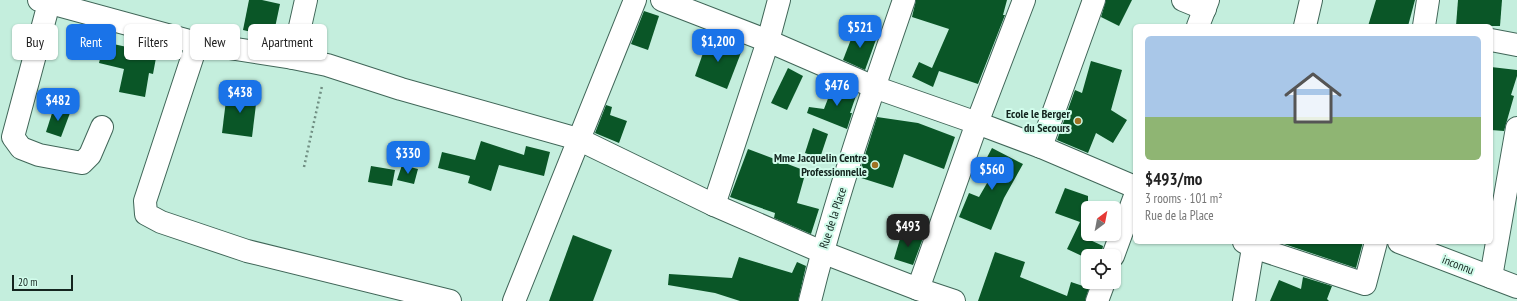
<!DOCTYPE html>
<html lang="en">
<head>
<meta charset="utf-8">
<style>
	:root { --surface:#fff; --page:#f2f2f2; --text:#222; --muted:#767676; --line:#e0e0e0; --accent:#1a73e8 }
	body { margin:0; font-family:"PT Sans Narrow",sans-serif; background:var(--page); color:var(--text); height:100vh; display:flex; flex-direction:column; font-size:15px; white-space:nowrap }
	* { box-sizing:border-box; margin:0 }
	p { font-size:13px; color:var(--muted) }
	.icon { flex:none; width:22px; height:22px; fill:none; stroke:currentColor; stroke-width:2; stroke-linecap:round; stroke-linejoin:round }
	.map { position:relative; flex:1; overflow:hidden }
	.sheet { position:absolute; left:1133px; top:24px; width:360px; height:220px; display:flex; flex-direction:column; background:var(--surface); border-radius:6px; box-shadow:0 1px 3px #0004 }
	.sheet>* { flex:none }
	.hud { position:absolute; left:12px; top:24px; width:380px; height:36px; display:flex; gap:8px }
	.needle { width:26px; rotate:32deg }
	.controls { position:absolute; left:1081px; top:201px; display:grid; gap:8px }
	.controls a { display:grid; place-items:center; width:40px; height:40px; border-radius:6px; background:var(--surface); box-shadow:0 1px 3px #0004; font-size:20px }
	.scale { position:absolute; left:12px; bottom:10px; width:61px; box-sizing:border-box; padding-left:4px; border:2px solid #14251f; border-top:0; font-size:11px; line-height:14px; white-space:nowrap; color:#14251f; -webkit-text-stroke:3px #d1fceb; paint-order:stroke }
	.price { position:absolute; translate:-50% -34px; padding:0 9px; border-radius:8px; background:var(--accent); color:#fff; font-size:13px; line-height:26px; filter:drop-shadow(0 1px 2px #0008) }
	.price::after { content:''; position:absolute; left:50%; top:24px; width:12px; height:9px; margin-left:-6px; background:inherit; clip-path:polygon(0 0,100% 0,50% 100%) }
	.price.current { background:#222; color:#fff }
	ul { padding:0; list-style:none }
	li { display:grid; align-content:center; gap:8px; height:212px; padding:0 12px }
	li+li { border-top:1px solid var(--line) }
	li span { display:grid; place-items:center; height:124px; border-radius:6px; color:#555 }
	li>.icon { margin-inline-start:auto }
	span .icon { width:72px; height:72px; fill:#fffc; stroke-width:1 }
	li b { font-size:17px }
	.chip { padding:0 14px; border-radius:6px; background:var(--surface); box-shadow:0 1px 3px #0004; font-size:14px; line-height:36px }
	.chip.current { background:var(--accent); color:#fff }
	.map>svg:first-child { display:block }
	.building { fill:#0a5627 }
	.lines { fill:none; stroke-linecap:round; stroke-linejoin:round }
	.minor-casing { stroke:#406658; stroke-width:24 }
	.path { stroke:#708e82; stroke-width:2.5; stroke-dasharray:2 3; stroke-linecap:butt }
	.minor { stroke:#fff; stroke-width:22 }
	.poi-dot { fill:#a07124; stroke:#d1fceb; stroke-width:1.5 }
	.labels { text-anchor:middle; stroke-width:4; stroke-linejoin:round; paint-order:stroke }
	.poi-label { font-size:12px; font-weight:bold; fill:#14251f; stroke:#d1fceb; text-anchor:end }
	.street-label { font-size:12px; fill:#14251f; stroke:#d1fceb }
</style>
</head>
<body>
<div class="map">
<svg width="1517" height="301" viewBox="0 0 1517 301">
	<rect width="100%" height="100%" fill="#c4eedd"/>
	<g class="building">
		<path d="M249 0H262L280 4 273 37 243 30Z"/>
		<path d="M916 0H1007L1003 15H1005L978 84 939 71 933 87 912 77 919 62 932 68 949 29 912 17Z"/>
		<path d="M1106 0H1132L1119 26 1101 17Z"/>
		<path d="M1376 0H1415L1408 26H1368Z"/>
		<path d="M1458 0H1502L1500 26H1456Z"/>
		<path d="M644 11 659 16 648 50 631 44Z"/>
		<path d="M855 29 877 37 865 70 843 60Z"/>
		<path d="M709 36 742 50 727 89 695 76Z"/>
		<path d="M104 42 127 47 128 42 158 47 153 74 149 73 145 97 119 92 124 69 99 63Z"/>
		<path d="M1091 61 1122 70 1111 110 1127 120 1113 143 1096 133 1088 153 1057 140 1075 90 1082 93Z"/>
		<path d="M1491 67 1517 70V76L1511 95 1514 96 1504 131 1491 130Z"/>
		<path d="M788 68 803 76 787 110 771 103Z"/>
		<path d="M834 83 857 93 850 113H852L847 129 807 113 809 107 824 109Z"/>
		<path d="M227 92 257 96 252 137 222 133Z"/>
		<path d="M606 105 612 107 610 115 627 121 619 143 595 133Z"/>
		<path d="M54 107 70 113 61 137 46 132Z"/>
		<path d="M877 117 918 123 955 137 944 169 904 154 893 188 858 177Z"/>
		<path d="M813 128 828 134 820 158 805 153Z"/>
		<path d="M481 141 524 155 526 146 550 152 544 176 499 165 491 191 468 183 470 176 438 168 442 152 475 160Z"/>
		<path d="M992 148 1023 164 1004 198 991 230 959 217 969 193 979 197 994 171 983 165Z"/>
		<path d="M748 149 806 171 797 203 819 209 811 234 774 218 775 213 730 197Z"/>
		<path d="M402 165 418 169 414 184 397 180Z"/>
		<path d="M371 166 395 170 392 186 368 182Z"/>
		<path d="M1065 188 1088 196V239L1103 246 1101 256H1082L1067 249 1080 222 1055 213Z"/>
		<path d="M902 232 923 238 913 265 894 259Z"/>
		<path d="M573 235 612 250 593 301H549Z"/>
		<path d="M1278 242H1363L1356 268Z"/>
		<path d="M995 252 1025 262 1020 277 1067 296 1071 282 1089 288 1085 301H978Z"/>
		<path d="M739 257 792 273 797 262 806 266 798 301H740L715 293 668 285 669 274 732 278Z"/>
		<path d="M1303 277 1332 286 1327 299 1329 301H1270L1279 280 1301 289Z"/>
	</g>
	<g class="lines">
		<g class="minor-casing">
			<g id="minor">
				<path d="M39 0 197 43 293 58 327 65 401 89 578 139 714 205 822 252 918 289 954 301"/>
				<path d="M662 0 768 41 874 87 977 123 1041 147 1135 187"/>
				<path d="M1183 0 1205 9"/>
				<path d="M49 3 13 137 21 148 39 155 82 163 90 155 102 127"/>
				<path d="M1198 26 1208 0"/>
				<path d="M1305 26 1311 0"/>
				<path d="M1424 26 1428 0"/>
				<path d="M1491 40 1517 45"/>
				<path d="M197 43 145 201 146 214 161 222 247 251 450 301"/>
				<path d="M293 58 306 0"/>
				<path d="M1041 147 1094 0"/>
				<path d="M714 205 768 41 779 0"/>
				<path d="M1244 242 1253 247 1365 284 1376 242"/>
				<path d="M1399 242 1517 287"/>
				<path d="M1113 256 1135 196"/>
				<path d="M1491 277 1517 128"/>
				<path d="M918 289 977 123 1024 0"/>
				<path d="M514 301 635 0"/>
				<path d="M810 301C835 199 870 99 904 0"/>
				<path d="M1097 301 1104 282"/>
				<path d="M1244 301 1254 242"/>
			</g>
		</g>
		<path class="path" d="M304 167 322 86"/>
		<use href="#minor" class="minor"/>
	</g>
	<g class="poi-dot">
		<circle cx="1078" cy="121" r="4"/>
		<circle cx="875" cy="165" r="4"/>
	</g>
	<g class="labels">
		<g class="poi-label">
			<text x="1070" y="118">Ecole le Berger<tspan x="1070" dy="14">du Secours</tspan></text>
			<text x="867" y="162">Mme Jacquelin Centre<tspan x="867" dy="14">Professionnelle</tspan></text>
		</g>
		<g class="street-label">
			<text transform="translate(833 218) rotate(-72)" y="4">Rue de la Place</text>
			<text transform="translate(1458 265) rotate(21)" y="4">inconnu</text>
		</g>
	</g>
</svg>
<div class="controls">
<a><svg class="needle" viewBox="-14 -14 28 28"><path d="M0-13l5 13h-10z" fill="#e53935"/><path d="M0 13l5-13h-10z" fill="#767676"/></svg></a>
<a><svg class="icon" aria-label="locate" viewBox="0 0 24 24"><circle cx="12" cy="12" r="6"/><path d="M12 2v4M12 18v4M2 12h4M18 12h4"/></svg></a>
</div>
<div class="scale">20 m</div>
<b class="price" style="left:860px;top:49px">$521</b>
<b class="price" style="left:718px;top:63px">$1,200</b>
<b class="price" style="left:837px;top:107px">$476</b>
<b class="price" style="left:240px;top:114px">$438</b>
<b class="price" style="left:58px;top:122px">$482</b>
<b class="price" style="left:408px;top:175px">$330</b>
<b class="price" style="left:992px;top:191px">$560</b>
<b class="price current" style="left:908px;top:248px">$493</b>
<div class="hud">
<a class="chip">Buy</a>
<a class="chip current">Rent</a>
<a class="chip">Filters</a>
<a class="chip">New</a>
<a class="chip">Apartment</a>
</div>
<section class="sheet">
<ul>
<li><span style="background:linear-gradient(#a9c7e8 65%,#8fb573 0)"><svg class="icon" aria-label="home" viewBox="0 0 24 24"><path d="M3 11l9-7 9 7M6 9v11h12V9"/></svg></span><div><b>$493/mo</b><p>3 rooms · 101 m²</p><p>Rue de la Place</p></div></li>
</ul>
</section>
</div>
</body>
</html>
